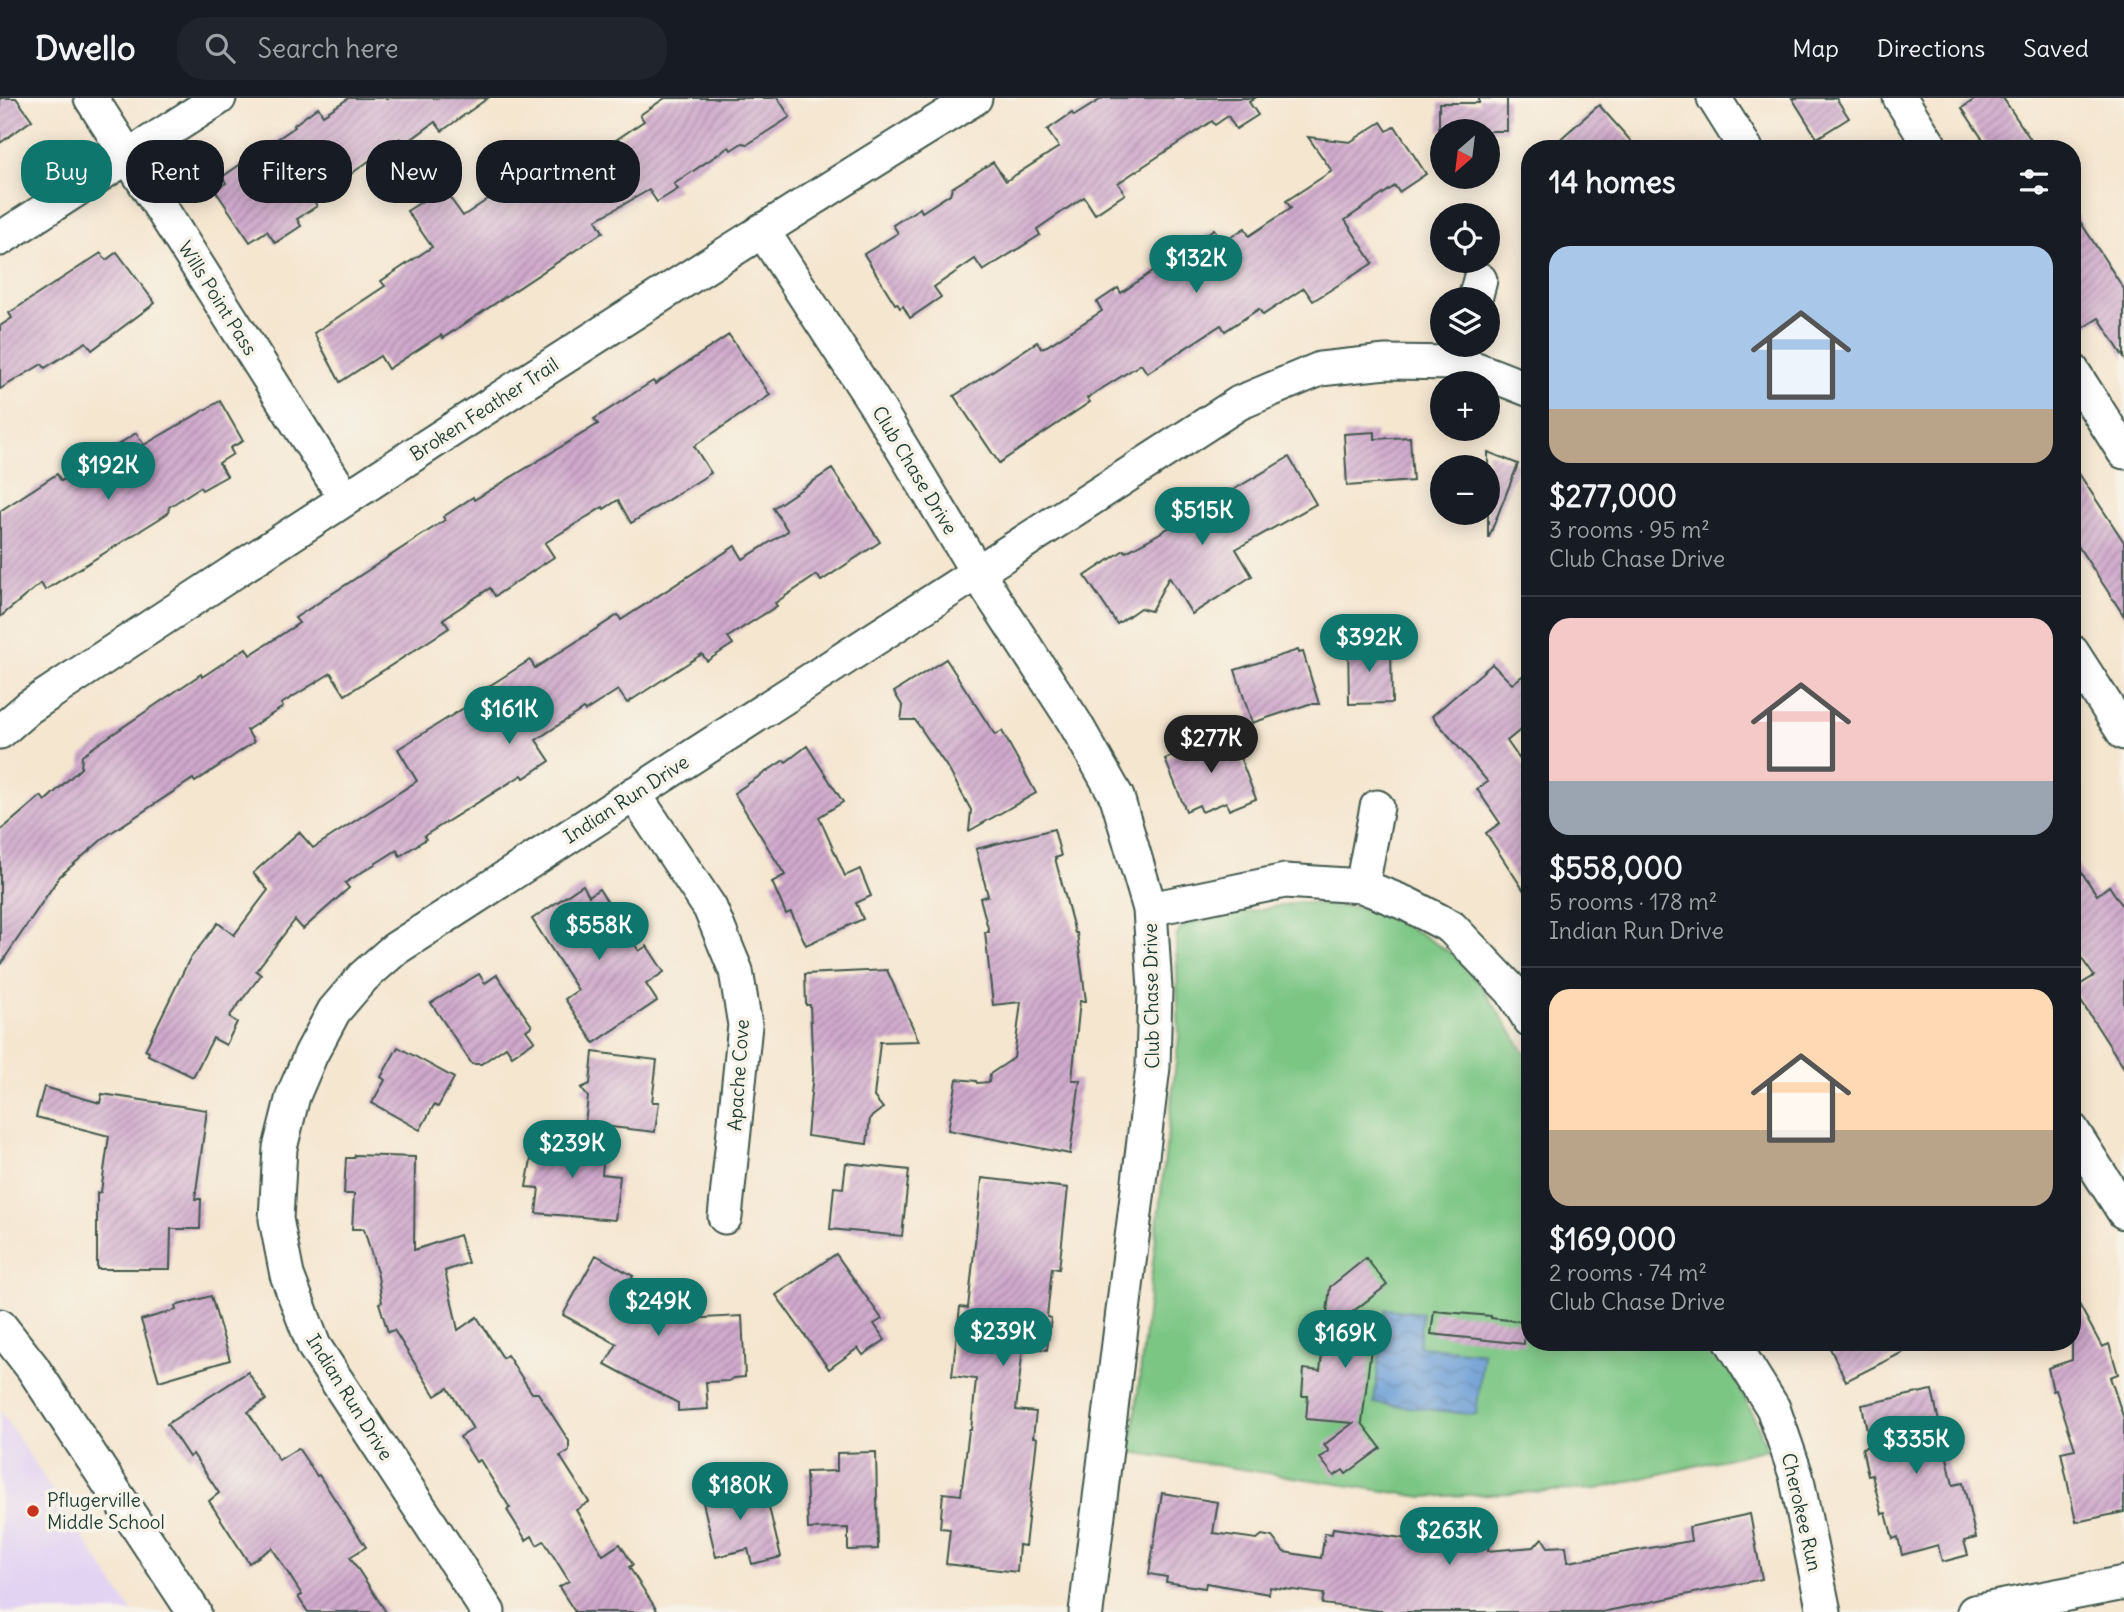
<!DOCTYPE html>
<html lang="en">
<head>
<meta charset="utf-8">
<style>
	:root { --surface:#171b24; --page:#20242c; --text:#f1f3f6; --muted:#9ea1a6; --line:#363941; --accent:#0f766e }
	body { margin:0; font-family:Delius,sans-serif; background:var(--page); color:var(--text); height:100vh; display:flex; flex-direction:column; font-size:26px; white-space:nowrap }
	* { box-sizing:border-box; margin:0 }
	p { font-size:23px; color:var(--muted) }
	.icon { flex:none; width:38px; height:38px; fill:none; stroke:currentColor; stroke-width:2; stroke-linecap:round; stroke-linejoin:round }
	.map { position:relative; flex:1; overflow:hidden }
	.drawer { position:absolute; left:1521px; top:42px; width:560px; height:1211px; display:flex; flex-direction:column; background:var(--surface); border-radius:28px; box-shadow:0 4px 18px #0003 }
	.drawer>* { flex:none }
	.guide { position:absolute; left:21px; top:42px; width:665px; height:63px; display:flex; gap:14px }
	.needle { width:46px; rotate:208deg }
	.buttons { position:absolute; left:1430px; top:21px; display:grid; gap:14px }
	.buttons a { display:grid; place-items:center; width:70px; height:70px; border-radius:50%; background:var(--surface); box-shadow:0 4px 18px #0003; font-size:35px }
	.price { position:absolute; translate:-50% -60px; padding:0 16px; border-radius:24px; background:var(--accent); color:#fff; font-size:23px; line-height:46px; filter:drop-shadow(0 2px 4px #0008) }
	.price::after { content:''; position:absolute; left:50%; top:42px; width:21px; height:16px; margin-left:-10px; background:inherit; clip-path:polygon(0 0,100% 0,50% 100%) }
	.price.selected { background:#222; color:#fff }
	ul { padding:0; list-style:none }
	li { display:grid; align-content:center; gap:14px; height:371px; padding:0 28px }
	li+li { border-top:2px solid var(--line) }
	li span { display:grid; place-items:center; height:217px; border-radius:21px; color:#555 }
	li>.icon { margin-inline-start:auto }
	span .icon { width:126px; height:126px; fill:#fffc; stroke-width:1 }
	li b { font-size:30px }
	h2 { display:flex; justify-content:space-between; align-items:center; height:84px; padding:0 28px; font-size:30px }
	.tag { padding:0 24px; border-radius:28px; background:var(--surface); box-shadow:0 4px 18px #0003; font-size:24px; line-height:63px }
	.tag.selected { background:var(--accent); color:#fff }
	header { display:flex; align-items:center; gap:42px; box-sizing:border-box; height:98px; padding:0 35px; background:var(--surface); border-bottom:2px solid var(--line) }
	header strong { font-size:33px }
	nav { display:flex; gap:38px; margin-inline-start:auto; font-size:24px }
	.search { width:490px; height:63px; background:var(--page); display:flex; align-items:center; gap:18px; box-sizing:border-box; padding:0 24px; border-radius:28px; color:var(--muted); font-size:26px }
	.map>svg:first-child { display:block }
	.built { fill:#e3d3f3 }
	.park { fill:#7cc684; stroke:#4e825c; stroke-width:2 }
	.water { fill:url(#water-waves); stroke:#456d85; stroke-width:2 }
	.building { fill:url(#building-hatch) }
	.lines { fill:none; stroke-linecap:round; stroke-linejoin:round }
	.minor-casing { stroke:#3f564b; stroke-width:37 }
	.minor { stroke:#fff; stroke-width:33 }
	.poi-dot { fill:#c8321e; stroke:#f7f3e8; stroke-width:2.5 }
	.labels { text-anchor:middle; stroke-width:7; stroke-linejoin:round; paint-order:stroke }
	.street-label { font-size:19px; fill:#1f3d34; stroke:#f7f3e8 }
	.poi-label { font-size:19px; fill:#1f3d34; stroke:#f7f3e8; text-anchor:start }
</style>
</head>
<body>
<header>
<strong>Dwello</strong>
<div class="search"><svg class="icon" aria-label="search" viewBox="0 0 24 24"><circle cx="10" cy="10" r="6"/><path d="M15 15l6 6"/></svg>Search here</div>
<nav><a>Map</a><a>Directions</a><a>Saved</a></nav>
</header>
<div class="map">
<svg width="2124" height="1514" viewBox="0 0 2124 1514">
	<defs>
		<pattern id="water-waves" width="16" height="10" patternUnits="userSpaceOnUse" patternTransform="scale(1.75)"><rect width="16" height="10" fill="#6b9dd6"/><path d="M0 5q4-4 8 0t8 0" fill="none" stroke="#5781ae"/></pattern>
		<pattern id="building-hatch" width="6" height="6" patternUnits="userSpaceOnUse" patternTransform="scale(1.75)"><rect width="6" height="6" fill="#d0a9cc"/><path d="M-1 1l2-2M0 6l6-6M5 7l2-2" fill="none" stroke="#a88ba6"/></pattern>
	</defs>
	<rect width="100%" height="100%" fill="#f7f3e8"/>
	<filter id="ink" filterUnits="userSpaceOnUse"><feTurbulence type="fractalNoise" baseFrequency=".0143" numOctaves="2"/><feDisplacementMap in="SourceGraphic" scale="14" xChannelSelector="R" yChannelSelector="G"/><feConvolveMatrix kernelMatrix="1 2 1 2 8 2 1 2 1" color-interpolation-filters="sRGB"/></filter>
	<filter id="wash" filterUnits="userSpaceOnUse"><feTurbulence type="fractalNoise" baseFrequency=".00686" numOctaves="4" result="noise"/><feDisplacementMap in="SourceGraphic" scale="28" xChannelSelector="R" yChannelSelector="G"/><feGaussianBlur stdDeviation="1.57" result="paint"/><feColorMatrix in="noise" values="0 0 0 0 0 0 0 0 0 0 0 0 0 0 0 0 0 1.4 0 .05"/><feComposite in="paint" operator="in"/></filter>
	<g filter="url(#wash)">
		<rect width="100%" height="100%" fill="#f5e6d0"/>
		<path class="built" d="M0 1312 132 1514H0Z"/>
		<path class="park" d="M1299 804 1358 810 1387 819 1419 835 1454 857 1481 887 1529 961 1530 1244H1713C1735 1279 1753 1312 1767 1351L1597 1391 1423 1399 1131 1354 1179 938 1176 840 1180 831 1186 826Z"/>
		<path class="water" d="M1385 1211 1422 1215 1419 1248 1483 1255 1476 1317 1374 1305Z"/>
		<g id="blocks">
			<g class="building">
				<path d="M0 0H16L32 22 0 45Z"/>
				<path d="M349 0H488L442 33 435 24 397 52 399 41 314 103 317 108 297 121 301 128 275 145 267 133 250 144 215 92 226 85 222 79 295 29 294 27 318 9 323 17Z"/>
				<path d="M665 0H778L790 19 748 46 742 45 731 52 729 49 674 86 678 91 657 104 649 92 596 122 603 134 443 240 441 237 388 271 380 258 340 284 314 235 385 188 381 183 432 149 407 113 443 90 463 118 545 63 558 81 644 23 640 17Z"/>
				<path d="M1103 0H1255L1249 4 1258 17 1236 31 1228 18 1215 27 1212 23 1118 85 1125 96 1095 116 1084 99 1037 131 1040 137 983 173 975 161 934 189 941 199 910 220 903 208 900 210 897 205 895 206 864 156 898 135 893 127 920 110 922 114 950 96 952 90 993 64 1006 83 1059 49 1047 32 1072 15 1074 18Z"/>
				<path d="M1479 0H1507V33H1439V5H1479Z"/>
				<path d="M1792 0H1836L1849 20 1817 40Z"/>
				<path d="M1977 0H2003L2037 51H1989L1962 10Z"/>
				<path d="M1599 7 1638 51H1550L1566 36Z"/>
				<path d="M1381 24 1387 33 1395 28 1426 76 1399 94 1395 88 1345 122 1373 165 1313 203 1304 190 1263 217 1259 211 1225 233 1221 227 1147 275 1141 266 1087 300 1090 304 999 365 954 298 1037 244 1041 250 1047 248 1102 213 1097 204 1118 190 1121 195 1214 131 1223 144 1245 130 1249 138 1291 110 1286 103 1332 73 1308 39 1350 44Z"/>
				<path d="M2072 111 2124 191V260L2099 220 2072 237Z"/>
				<path d="M117 154 155 205 92 252 86 244 45 270 42 266 0 291V228L12 220 9 215 101 155 106 162Z"/>
				<path d="M729 237 770 297 694 348 711 375 631 425 618 402 604 411 603 409 545 445 554 459 495 498 490 490 443 521 449 530 345 597 331 575 281 606 283 609 247 632 254 644 195 684 193 681 106 738 60 778 0 867V733L41 698 45 703 81 670 82 657 201 576 202 579 246 550 250 557 299 525 295 520 445 422 443 419 473 399 474 402 598 326 594 321 653 283 655 286Z"/>
				<path d="M220 303 243 343 230 350 233 356 219 365 227 378 202 392 200 389 169 409 168 415 159 421 45 492 41 485 0 519V413L57 376 61 383 136 335 144 347Z"/>
				<path d="M1375 334V341L1410 339 1413 383 1347 388 1344 336Z"/>
				<path d="M1488 354 1518 366 1489 439H1488Z"/>
				<path d="M1289 359 1316 406 1236 451 1252 478 1192 516 1169 479 1151 513 1140 510 1117 526 1085 478 1124 452 1126 454 1148 442Z"/>
				<path d="M2072 365 2124 444V518L2072 439Z"/>
				<path d="M832 371 880 444 821 483 817 477 775 505 777 508 728 539 733 546 707 563 702 556 627 605 618 592 585 613 583 611 536 642 550 663 524 680 522 677 424 738 426 741 400 758 397 752 345 785 349 790 303 831 295 822 256 873 261 877 229 919 237 924 226 947 213 940 193 979 148 957 149 954 145 952 189 862 218 825 234 837 268 792 253 775 299 734 313 750 417 683 398 651 475 603 472 599 530 562 535 570 618 517 621 522 735 448 743 461 788 433 773 410Z"/>
				<path d="M1348 544H1380V551H1391L1392 605 1349 606Z"/>
				<path d="M1298 552 1299 555 1303 554 1319 606H1309L1252 625 1235 572Z"/>
				<path d="M946 561 995 637 1002 633 1036 695 969 733 971 712 949 672 915 622H901L903 609 894 594Z"/>
				<path d="M1492 566 1512 586 1530 572V624L1507 643 1530 676V802L1486 735 1500 725 1477 691 1488 684 1432 618Z"/>
				<path d="M1230 633 1256 701 1229 712 1226 704 1202 714 1199 707 1186 713 1165 661Z"/>
				<path d="M807 648 843 704 819 719 845 778 860 771 871 798 856 805 863 821 806 847 791 814 786 816 772 784 785 777 734 695 784 662 786 664Z"/>
				<path d="M1054 731 1061 758 1055 760 1075 835H1077L1086 903H1080L1072 982H1080L1070 1056 948 1032 957 981 976 983 977 985 989 984 990 976 1014 960 1021 904 993 907 985 834H989L980 800 988 798 976 751Z"/>
				<path d="M2072 760 2097 797 2109 788 2124 810V970L2073 891 2094 878 2072 847Z"/>
				<path d="M583 787 589 798 599 791 639 853 647 848 664 874 646 886 657 903 594 945 565 901 578 892 532 821Z"/>
				<path d="M887 872 919 943 880 944 874 999 883 1010 870 1020 867 1046 807 1038 813 975 810 907H806L805 876Z"/>
				<path d="M479 876 485 885 497 877 532 928 526 932 534 943 512 958 506 949 481 966H472L431 905Z"/>
				<path d="M398 949 454 980 438 1009 434 1007 420 1032 372 1005 385 982 381 979Z"/>
				<path d="M593 954 657 962 652 1004H659L655 1034 585 1026 588 999 581 990 590 986Z"/>
				<path d="M44 989 100 1005 102 996 207 1012 195 1101H201L200 1131H171L170 1171H97V1095L101 1094 109 1038 36 1019Z"/>
				<path d="M535 1039 605 1047 602 1076 620 1078 615 1122 536 1115 539 1090 526 1089Z"/>
				<path d="M355 1057 415 1059 414 1152 459 1137 468 1165 445 1173 458 1232 477 1219 503 1260 507 1257 532 1295H538L569 1343V1353L560 1358 589 1404 576 1412 603 1457 620 1446 633 1467 629 1469 658 1514H575L559 1489 569 1483 544 1443 537 1447 532 1438 526 1442 507 1412 510 1410 480 1362 476 1364 460 1339 473 1331 448 1290 435 1298 394 1232 388 1234 379 1205 382 1204 378 1178 364 1131H352L354 1096H344L346 1060H354Z"/>
				<path d="M846 1065 909 1072 902 1138 830 1131 834 1089 843 1090Z"/>
				<path d="M982 1080 1068 1090 1059 1171 1052 1170 1047 1219 1051 1220 1047 1252 1023 1249 1016 1312 1036 1314 1033 1339 1037 1340 1025 1448 1019 1447 1017 1474 946 1466 950 1431 940 1430 943 1395 961 1397 969 1332H971L976 1281 952 1278 960 1209 968 1210Z"/>
				<path d="M836 1156 882 1221 874 1226 885 1242 863 1257 858 1250 829 1271 776 1197Z"/>
				<path d="M596 1157 633 1178 631 1182 658 1197 644 1223 742 1218 745 1279 734 1280 729 1283 706 1284 708 1311 678 1313V1305L605 1266 617 1246 563 1217Z"/>
				<path d="M1366 1160 1387 1187 1341 1223 1376 1225 1373 1250H1371L1362 1325 1381 1350 1346 1376 1343 1372 1334 1378 1320 1360 1329 1353 1324 1347 1353 1325 1306 1321 1308 1298H1302L1304 1271 1320 1273 1330 1189Z"/>
				<path d="M2072 1193 2102 1249 2109 1246 2118 1276 2110 1279 2124 1321V1414L2076 1424 2061 1354 2075 1351 2056 1292 2053 1293 2048 1270 2072 1262Z"/>
				<path d="M211 1198 230 1262 159 1283 141 1222 176 1212 175 1208Z"/>
				<path d="M1434 1213 1491 1218V1220L1526 1224 1524 1246 1431 1236Z"/>
				<path d="M1827 1244H1923L1846 1283Z"/>
				<path d="M248 1274 266 1302 248 1314 279 1362 298 1350 317 1378 319 1377 366 1449 350 1459 386 1514H308L298 1499 302 1497 272 1450 249 1465 209 1403 219 1395 193 1356 189 1359 167 1326Z"/>
				<path d="M1932 1292 1953 1387 1963 1385 1976 1440 1964 1443 1968 1457 1942 1464 1938 1447 1902 1457 1898 1439 1893 1441 1886 1415 1882 1416 1872 1377 1868 1378 1862 1350 1870 1348 1862 1307Z"/>
				<path d="M876 1354 878 1451 848 1452V1430L808 1431 806 1374 837 1373V1355Z"/>
				<path d="M731 1381 732 1397 764 1389 781 1459 752 1466 748 1451 716 1459 699 1388Z"/>
				<path d="M1162 1395 1218 1404 1213 1435 1257 1441 1262 1437 1272 1439 1284 1454 1321 1460 1325 1435 1332 1436 1333 1430 1409 1441 1410 1432 1418 1433 1419 1429 1489 1438 1488 1453 1534 1449 1542 1440 1548 1449 1566 1448 1568 1464 1691 1443 1689 1429 1750 1416 1762 1481 1602 1514H1389L1322 1506 1324 1496 1270 1489 1269 1496 1206 1485 1205 1490 1166 1484 1167 1479 1149 1476Z"/>
			</g>
		</g>
	</g>
	<g filter="url(#ink)">
		<use href="#blocks" fill-opacity="0" stroke="#3f564b" stroke-width="2"/>
		<g class="lines">
			<g class="minor-casing">
				<g id="minor">
					<path d="M91 0 345 400"/>
					<path d="M1714 0 1746 51"/>
					<path d="M1900 0 1932 51"/>
					<path d="M762 132 879 312 977 474 1075 625 1117 699 1150 811 1155 891 1153 969 1086 1514"/>
					<path d="M0 141 219 0"/>
					<path d="M1475 201 1480 182"/>
					<path d="M2072 272 2124 354"/>
					<path d="M2072 554 2124 635"/>
					<path d="M0 634 29 609C342 402 656 197 975 0"/>
					<path d="M634 696 710 810 736 873 745 927 725 1119"/>
					<path d="M1362 788 1377 709"/>
					<path d="M1150 811 1285 783 1362 788 1407 806 1451 829 1512 893 1530 922"/>
					<path d="M2072 1032 2124 1114"/>
					<path d="M0 1228 32 1269 194 1514"/>
					<path d="M1732 1244 1773 1310 1796 1377 1824 1514"/>
					<path d="M488 1514 314 1248 287 1177 276 1121 280 1050 293 998 311 956 334 913 363 879 395 851 1239 305 1320 271 1386 264 1461 265 1530 292"/>
					<path d="M1974 1514 2124 1485"/>
				</g>
			</g>
			<use href="#minor" class="minor"/>
		</g>
	</g>
	<circle class="poi-dot" cx="33" cy="1413" r="7"/>
	<g class="labels">
		<g class="street-label">
			<text transform="translate(218 200) rotate(58)" y="7">Wills Point Pass</text>
			<text transform="translate(484 311) rotate(-33)" y="7">Broken Feather Trail</text>
			<text transform="translate(915 372) rotate(59)" y="7">Club Chase Drive</text>
			<text transform="translate(626 701) rotate(-33)" y="7">Indian Run Drive</text>
			<text transform="translate(1151 898) rotate(-91)" y="7">Club Chase Drive</text>
			<text transform="translate(738 977) rotate(-86)" y="7">Apache Cove</text>
			<text transform="translate(350 1299) rotate(58)" y="7">Indian Run Drive</text>
			<text transform="translate(1802 1414) rotate(77)" y="7">Cherokee Run</text>
		</g>
		<g class="poi-label">
			<text x="47" y="1409">Pflugerville<tspan x="47" dy="22">Middle School</tspan></text>
		</g>
	</g>
</svg>
<div class="buttons">
<a><svg class="needle" viewBox="-14 -14 28 28"><path d="M0-13l5 13h-10z" fill="#e53935"/><path d="M0 13l5-13h-10z" fill="#9ea1a6"/></svg></a>
<a><svg class="icon" aria-label="locate" viewBox="0 0 24 24"><circle cx="12" cy="12" r="6"/><path d="M12 2v4M12 18v4M2 12h4M18 12h4"/></svg></a>
<a><svg class="icon" aria-label="layers" viewBox="0 0 24 24"><path d="M12 4l9 5-9 5-9-5zM3 14l9 5 9-5"/></svg></a>
<a>+</a>
<a>−</a>
</div>
<b class="price" style="left:1196px;top:197px">$132K</b>
<b class="price" style="left:108px;top:404px">$192K</b>
<b class="price" style="left:1202px;top:449px">$515K</b>
<b class="price" style="left:1369px;top:576px">$392K</b>
<b class="price" style="left:509px;top:648px">$161K</b>
<b class="price selected" style="left:1211px;top:677px">$277K</b>
<b class="price" style="left:599px;top:864px">$558K</b>
<b class="price" style="left:572px;top:1082px">$239K</b>
<b class="price" style="left:658px;top:1240px">$249K</b>
<b class="price" style="left:1003px;top:1270px">$239K</b>
<b class="price" style="left:1345px;top:1272px">$169K</b>
<b class="price" style="left:1916px;top:1378px">$335K</b>
<b class="price" style="left:740px;top:1424px">$180K</b>
<b class="price" style="left:1449px;top:1469px">$263K</b>
<div class="guide">
<a class="tag selected">Buy</a>
<a class="tag">Rent</a>
<a class="tag">Filters</a>
<a class="tag">New</a>
<a class="tag">Apartment</a>
</div>
<section class="drawer">
<h2>14 homes<svg class="icon" aria-label="filters" viewBox="0 0 24 24"><path d="M4 7h16M4 17h16"/><circle cx="9" cy="7" r="2"/><circle cx="15" cy="17" r="2"/></svg></h2>
<ul>
<li><span style="background:linear-gradient(#a9c7e8 75%,#b9a48a 0)"><svg class="icon" aria-label="home" viewBox="0 0 24 24"><path d="M3 11l9-7 9 7M6 9v11h12V9"/></svg></span><div><b>$277,000</b><p>3 rooms · 95 m²</p><p>Club Chase Drive</p></div></li>
<li><span style="background:linear-gradient(#f6c9c9 75%,#9aa5b1 0)"><svg class="icon" aria-label="home" viewBox="0 0 24 24"><path d="M3 11l9-7 9 7M6 9v11h12V9"/></svg></span><div><b>$558,000</b><p>5 rooms · 178 m²</p><p>Indian Run Drive</p></div></li>
<li><span style="background:linear-gradient(#ffd9b3 65%,#b9a48a 0)"><svg class="icon" aria-label="home" viewBox="0 0 24 24"><path d="M3 11l9-7 9 7M6 9v11h12V9"/></svg></span><div><b>$169,000</b><p>2 rooms · 74 m²</p><p>Club Chase Drive</p></div></li>
</ul>
</section>
</div>
</body>
</html>
